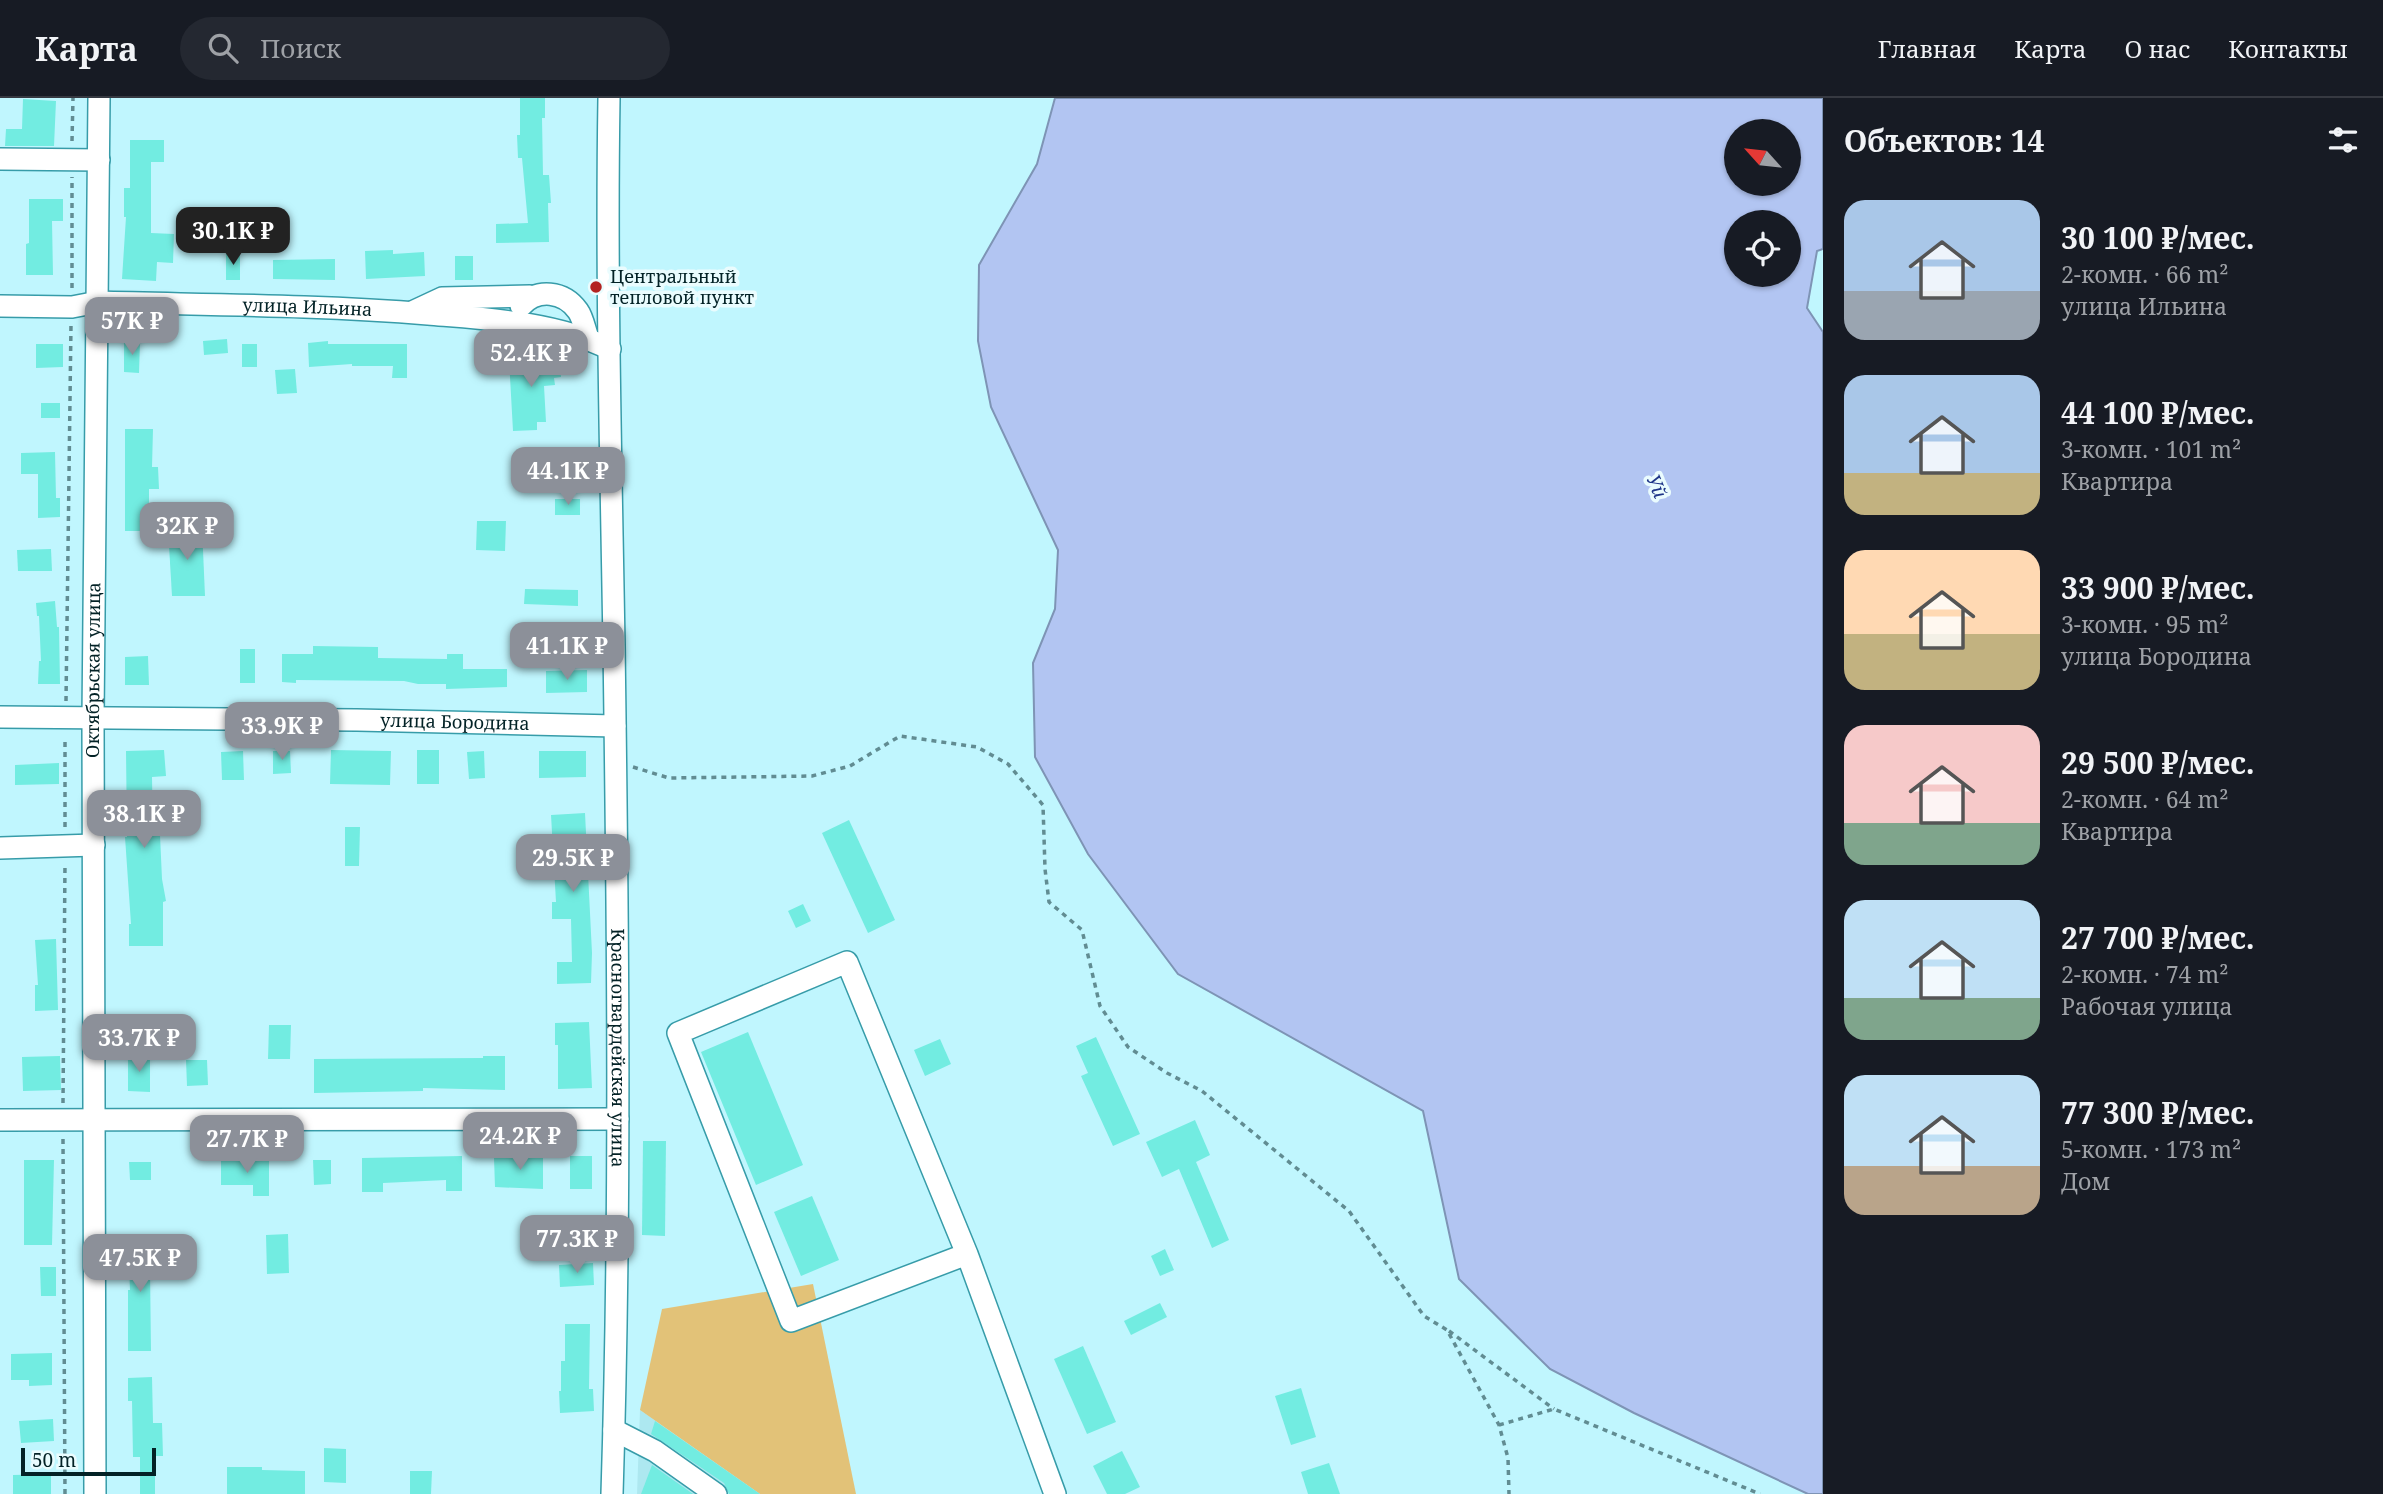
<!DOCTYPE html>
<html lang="ru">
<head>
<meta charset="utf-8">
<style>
	:root { --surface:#171b24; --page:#242831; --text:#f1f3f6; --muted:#9ea1a6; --line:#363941; --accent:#8c9099 }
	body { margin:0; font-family:"Noto Serif",serif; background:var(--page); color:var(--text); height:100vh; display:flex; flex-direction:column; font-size:26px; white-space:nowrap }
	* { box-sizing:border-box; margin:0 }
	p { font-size:23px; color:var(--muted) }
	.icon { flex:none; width:38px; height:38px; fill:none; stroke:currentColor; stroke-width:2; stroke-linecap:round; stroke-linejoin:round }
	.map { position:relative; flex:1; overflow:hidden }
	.drawer { display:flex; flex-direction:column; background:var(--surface); width:560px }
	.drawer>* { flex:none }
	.needle { width:46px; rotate:297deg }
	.buttons { position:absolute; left:1724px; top:21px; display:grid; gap:14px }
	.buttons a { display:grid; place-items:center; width:77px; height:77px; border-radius:50%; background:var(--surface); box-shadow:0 2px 5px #0004; font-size:35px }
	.scale { position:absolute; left:21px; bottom:18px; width:135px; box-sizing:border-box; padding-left:7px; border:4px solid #032226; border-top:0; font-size:19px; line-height:24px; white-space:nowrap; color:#032226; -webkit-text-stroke:5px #eafcfe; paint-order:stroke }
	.price { position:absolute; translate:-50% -60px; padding:0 16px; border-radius:14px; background:var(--accent); color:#fff; font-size:23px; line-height:46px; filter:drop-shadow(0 2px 4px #0008) }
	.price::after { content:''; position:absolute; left:50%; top:42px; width:21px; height:16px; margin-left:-10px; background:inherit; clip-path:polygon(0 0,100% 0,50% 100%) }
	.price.active { background:#222; color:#fff }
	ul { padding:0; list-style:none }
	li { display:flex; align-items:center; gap:21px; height:175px; padding:0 21px }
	li span { display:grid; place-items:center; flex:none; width:196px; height:140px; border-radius:21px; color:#555 }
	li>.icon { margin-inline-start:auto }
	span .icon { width:84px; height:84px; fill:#fffc; stroke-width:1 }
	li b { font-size:30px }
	h2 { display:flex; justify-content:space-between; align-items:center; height:84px; padding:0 21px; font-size:30px }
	header { display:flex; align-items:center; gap:42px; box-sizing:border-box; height:98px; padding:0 35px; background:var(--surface); border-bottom:2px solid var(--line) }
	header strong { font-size:33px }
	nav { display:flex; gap:38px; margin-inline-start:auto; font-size:24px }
	.search { width:490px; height:63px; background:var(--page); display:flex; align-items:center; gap:18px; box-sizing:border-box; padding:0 24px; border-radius:38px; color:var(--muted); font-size:26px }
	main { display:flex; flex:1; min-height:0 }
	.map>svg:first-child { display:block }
	.built { fill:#ade8f0 }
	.green { fill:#e2c278 }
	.water { fill:#b2c5f2; stroke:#7e94b5; stroke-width:2; fill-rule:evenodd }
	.building { fill:#72ece1 }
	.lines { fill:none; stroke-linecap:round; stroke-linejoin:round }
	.minor-casing { stroke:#379ca9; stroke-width:24 }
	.path { stroke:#618c92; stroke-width:3.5; stroke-dasharray:5 5; stroke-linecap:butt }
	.minor { stroke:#fff; stroke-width:21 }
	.poi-dot { fill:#b32321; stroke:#eafcfe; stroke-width:2.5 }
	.labels { text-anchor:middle; stroke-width:7; stroke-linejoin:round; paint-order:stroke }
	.poi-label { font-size:18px; fill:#032226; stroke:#eafcfe; text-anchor:start }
	.street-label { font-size:18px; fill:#032226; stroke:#eafcfe }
	.water-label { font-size:19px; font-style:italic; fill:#1e3588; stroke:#eafcfe }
</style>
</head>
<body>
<header>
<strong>Карта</strong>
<div class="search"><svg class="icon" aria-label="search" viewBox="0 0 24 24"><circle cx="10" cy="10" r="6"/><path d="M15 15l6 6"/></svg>Поиск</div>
<nav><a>Главная</a><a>Карта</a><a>О нас</a><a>Контакты</a></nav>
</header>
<main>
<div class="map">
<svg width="1823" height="1396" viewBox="0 0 1823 1396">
	<rect width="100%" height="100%" fill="#c0f6fe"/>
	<path class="built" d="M640 1312 760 1396H637Z"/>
	<path class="green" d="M813 1186 856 1396H760L640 1312 662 1211Z"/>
	<path class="water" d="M1055 0H1823V151L1817 153 1807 210 1823 234V1396H1808L1634 1315 1550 1271 1459 1181 1423 1013 1178 876 1088 756 1035 659 1033 565 1055 511 1058 452 991 309 978 243 979 167 1037 66ZM1736 33H1788V86H1736ZM1736 124H1788V177H1736Z"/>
	<g class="building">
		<path d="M520 0H545V20H542L543 77H549L551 105H548L549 144 496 145V126L528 125 522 60H518L517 37H520Z"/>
		<path d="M23 1 56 3 54 48H5L6 31H22Z"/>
		<path d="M130 42H164V64H151V135L174 136 173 165 157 164 156 183 122 181 126 119H124V90H130Z"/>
		<path d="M29 101H63V123H52L53 177H26V146L29 145Z"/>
		<path d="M393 152V156L424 154 425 178 366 181 365 153Z"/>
		<path d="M240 155V182H226V156Z"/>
		<rect x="455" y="158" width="18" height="24"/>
		<path d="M335 161V182L273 181V162Z"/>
		<path d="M227 241 228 255 204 257 203 243Z"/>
		<path d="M124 243H140L139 275 124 274Z"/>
		<path d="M328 243V246H407V280H392L393 268H352V266L309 269 308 245Z"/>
		<path d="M36 246H63V269L36 270Z"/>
		<rect x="242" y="246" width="15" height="23"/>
		<path d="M559 256 561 279 554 280 555 287 544 288 546 324H537V332L513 333 509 261Z"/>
		<path d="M295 271 297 295 277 296 275 272Z"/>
		<rect x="41" y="305" width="19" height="15"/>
		<path d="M125 331H153L152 369H158L159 391H149V433H125Z"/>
		<path d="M556 352H579L578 373H555Z"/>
		<path d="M55 354 56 400H60V419L38 420V376H21V355Z"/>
		<rect x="555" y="401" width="25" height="16"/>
		<path d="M477 423H506L505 453 476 452Z"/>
		<path d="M202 429 205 498H172L168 431Z"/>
		<path d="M51 451 52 473H18L17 452Z"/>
		<path d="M525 491 578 492V508L524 506Z"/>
		<path d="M55 503 57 529H59L60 586H38L39 563H41L39 518H37L36 505Z"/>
		<path d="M313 548 378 549V560L447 561V556H463V571H507V589L446 591V586H418L404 583 296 582V585L282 584V556H313Z"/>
		<rect x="240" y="551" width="15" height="34"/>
		<path d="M148 558 149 587H125V559Z"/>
		<path d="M587 572V594L546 595V573Z"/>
		<path d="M164 652 166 678 152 679 153 738 160 737 162 781 166 803 163 804V848H129V826H131L125 739H127L126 653Z"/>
		<path d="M331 652 391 653 390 687 330 686Z"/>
		<rect x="417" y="652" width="22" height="34"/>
		<path d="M243 653 244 682H222L221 654Z"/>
		<path d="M273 653H290L291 675 273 676Z"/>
		<path d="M484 653 485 680 469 681 467 654Z"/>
		<path d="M539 653H586V679L539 680Z"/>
		<path d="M59 665V686L15 687V667Z"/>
		<path d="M585 715 592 855 591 885 557 886V864H572L571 821H552V804H556L551 717Z"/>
		<path d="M849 722 895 822 868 835 822 735Z"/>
		<path d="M345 729H360L359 768H345Z"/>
		<path d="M803 806 811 823 796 830 788 813Z"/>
		<path d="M56 841 58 912 35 913V887H38L35 842Z"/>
		<path d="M589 924 592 990 558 991V947H555V925Z"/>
		<path d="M269 927H291L290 961H268Z"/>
		<path d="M748 934 803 1067 756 1087 701 954Z"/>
		<path d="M1096 939 1140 1036 1113 1048 1081 978 1088 975 1076 948Z"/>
		<path d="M940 941 951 966 925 978 914 952Z"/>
		<path d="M60 958 61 992 23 993 22 959Z"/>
		<path d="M483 958H505V992L423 990V993L314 995V961L483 960Z"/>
		<path d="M128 959 150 960V994L128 993Z"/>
		<path d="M186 962H207L208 987 187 988Z"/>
		<path d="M1195 1022 1210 1057 1196 1064 1229 1142 1212 1150 1179 1071 1162 1079 1146 1044Z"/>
		<path d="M643 1043H666L665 1138 642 1137Z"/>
		<path d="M521 1057H543V1091L495 1089 494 1060 521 1059Z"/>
		<path d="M462 1058V1093H446V1082L383 1085V1094H362V1060Z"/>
		<rect x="570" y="1058" width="22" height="33"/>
		<path d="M24 1062H54L52 1147H24Z"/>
		<path d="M221 1062 269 1063V1098H253V1087H221Z"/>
		<path d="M313 1062H331V1086L314 1087Z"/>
		<path d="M129 1064H151V1082H130Z"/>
		<path d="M812 1098 839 1162 801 1178 774 1114Z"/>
		<path d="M288 1136 289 1175 267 1176 266 1137Z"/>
		<path d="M152 1140 154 1171H150L151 1253H128V1192H130L128 1141Z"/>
		<path d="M1165 1151 1174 1172 1160 1178 1151 1158Z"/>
		<path d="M593 1165 594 1187 560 1189 559 1167Z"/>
		<path d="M40 1169H56V1198H41Z"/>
		<path d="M1160 1205 1167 1219 1131 1237 1124 1223Z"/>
		<path d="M565 1226H590L589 1291H593L594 1313 560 1315 559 1293H561V1263H565Z"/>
		<path d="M1083 1248 1116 1324 1087 1336 1054 1261Z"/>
		<path d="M52 1255V1287L29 1288V1282H11V1256Z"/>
		<path d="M152 1279 153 1325H162L163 1358H155V1396H140V1359H133L132 1303H128V1280Z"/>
		<path d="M1301 1290 1316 1339 1291 1347 1275 1298Z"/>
		<path d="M53 1321 54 1343 21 1345 19 1323Z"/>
		<path d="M655 1323 760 1396H729L724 1385 651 1336Z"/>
		<path d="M324 1350 346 1351V1385L324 1384Z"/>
		<path d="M1122 1353 1140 1389 1125 1396H1107L1093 1368Z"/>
		<path d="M1329 1365 1340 1396H1308L1301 1374Z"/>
		<path d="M652 1367 693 1396H641Z"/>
		<path d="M227 1369H262V1372L305 1373V1396H227Z"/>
		<path d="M410 1373H432L431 1396H410Z"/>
		<path d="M51 1376V1396H13V1377Z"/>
	</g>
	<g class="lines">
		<g class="minor-casing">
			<g id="minor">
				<path id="s1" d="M609 0C606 182 611 365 614 547 618 830 621 1113 612 1396"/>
				<path d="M0 61 99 62"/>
				<path id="s2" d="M0 208 72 209 98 204C208 207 318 207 428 216 489 221 555 224 610 251"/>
				<path d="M521 208C537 190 564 193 578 213 583 220 585 232 588 240"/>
				<path d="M412 214 442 200 530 198"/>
				<path id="s3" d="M0 619 357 622 615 628"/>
				<path d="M0 750 94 747"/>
				<path d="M0 1022 618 1021"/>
				<path d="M967 1156 791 1223 678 935 847 864 967 1156 1055 1396"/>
				<path d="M614 1332 655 1353 716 1396"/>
				<path id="s4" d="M95 1396 93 620 99 0"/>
			</g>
		</g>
		<g class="path">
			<path d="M72 43 73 0"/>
			<path d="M72 190V79"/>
			<path d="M66 603 71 226"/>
			<path d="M633 669 669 680 812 678 850 668 900 638 977 649 1008 666 1043 707 1045 771 1049 804 1082 832 1100 908 1128 949 1167 975 1202 993 1349 1113 1424 1218 1447 1232 1499 1327 1508 1360 1509 1396"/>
			<path d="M65 729V639"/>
			<path d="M63 1005 65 765"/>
			<path d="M63 1041 65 1396"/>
			<path d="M1449 1233 1554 1311"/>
			<path d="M1499 1327 1554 1311 1760 1396"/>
		</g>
		<use href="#minor" class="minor"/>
	</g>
	<circle class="poi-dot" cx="596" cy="189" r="7"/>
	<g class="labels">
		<g class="poi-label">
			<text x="610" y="185">Центральный<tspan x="610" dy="21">тепловой пункт</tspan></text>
		</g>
		<g class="street-label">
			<text dy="6" stroke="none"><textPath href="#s2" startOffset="308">улица Ильина</textPath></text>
			<text dy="6" stroke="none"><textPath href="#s4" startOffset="824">Октябрьская улица</textPath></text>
			<text dy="6" stroke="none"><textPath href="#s3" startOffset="455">улица Бородина</textPath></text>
			<text dy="6" stroke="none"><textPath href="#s1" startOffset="950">Красногвардейская улица</textPath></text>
		</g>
		<g class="water-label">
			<text transform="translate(1657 388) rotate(67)" y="7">Уй</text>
		</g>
	</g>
</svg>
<div class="buttons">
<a><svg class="needle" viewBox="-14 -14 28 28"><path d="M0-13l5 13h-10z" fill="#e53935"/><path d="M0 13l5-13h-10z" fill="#9ea1a6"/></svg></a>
<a><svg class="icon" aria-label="locate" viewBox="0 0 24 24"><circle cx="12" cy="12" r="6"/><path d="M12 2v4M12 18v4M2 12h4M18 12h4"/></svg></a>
</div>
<div class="scale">50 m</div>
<b class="price active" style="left:233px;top:169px">30.1K ₽</b>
<b class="price" style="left:132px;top:259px">57K ₽</b>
<b class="price" style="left:531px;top:291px">52.4K ₽</b>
<b class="price" style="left:568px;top:409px">44.1K ₽</b>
<b class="price" style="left:187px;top:464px">32K ₽</b>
<b class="price" style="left:567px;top:584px">41.1K ₽</b>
<b class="price" style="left:282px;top:664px">33.9K ₽</b>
<b class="price" style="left:144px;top:752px">38.1K ₽</b>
<b class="price" style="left:573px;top:796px">29.5K ₽</b>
<b class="price" style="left:139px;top:976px">33.7K ₽</b>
<b class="price" style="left:520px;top:1074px">24.2K ₽</b>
<b class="price" style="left:247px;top:1077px">27.7K ₽</b>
<b class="price" style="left:577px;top:1177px">77.3K ₽</b>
<b class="price" style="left:140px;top:1196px">47.5K ₽</b>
</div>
<section class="drawer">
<h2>Объектов: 14<svg class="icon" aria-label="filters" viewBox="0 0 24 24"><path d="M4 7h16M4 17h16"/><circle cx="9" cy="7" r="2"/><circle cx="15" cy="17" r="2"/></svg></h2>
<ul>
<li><span style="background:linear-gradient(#a9c7e8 65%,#9aa5b1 0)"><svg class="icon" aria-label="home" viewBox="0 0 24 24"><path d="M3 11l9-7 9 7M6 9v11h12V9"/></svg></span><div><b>30 100 ₽/мес.</b><p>2-комн. · 66 m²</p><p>улица Ильина</p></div></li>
<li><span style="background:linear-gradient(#a9c7e8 70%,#c2b280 0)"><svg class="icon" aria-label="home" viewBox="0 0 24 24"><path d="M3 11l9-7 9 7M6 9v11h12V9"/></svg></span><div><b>44 100 ₽/мес.</b><p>3-комн. · 101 m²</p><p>Квартира</p></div></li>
<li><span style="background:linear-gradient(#ffd9b3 60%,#c2b280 0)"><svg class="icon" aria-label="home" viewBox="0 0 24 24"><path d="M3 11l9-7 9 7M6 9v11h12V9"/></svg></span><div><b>33 900 ₽/мес.</b><p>3-комн. · 95 m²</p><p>улица Бородина</p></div></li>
<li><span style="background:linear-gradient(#f6c9c9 70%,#7fa58c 0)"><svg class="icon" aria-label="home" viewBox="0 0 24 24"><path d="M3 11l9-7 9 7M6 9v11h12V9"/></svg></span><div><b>29 500 ₽/мес.</b><p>2-комн. · 64 m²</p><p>Квартира</p></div></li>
<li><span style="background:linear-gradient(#bfe0f5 70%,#7fa58c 0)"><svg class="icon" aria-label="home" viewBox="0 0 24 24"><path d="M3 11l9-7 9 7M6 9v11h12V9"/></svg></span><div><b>27 700 ₽/мес.</b><p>2-комн. · 74 m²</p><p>Рабочая улица</p></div></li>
<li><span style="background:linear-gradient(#bfe0f5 65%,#b9a48a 0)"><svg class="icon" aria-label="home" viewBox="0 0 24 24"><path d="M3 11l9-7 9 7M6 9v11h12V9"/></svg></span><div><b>77 300 ₽/мес.</b><p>5-комн. · 173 m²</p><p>Дом</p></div></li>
</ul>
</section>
</main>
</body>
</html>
